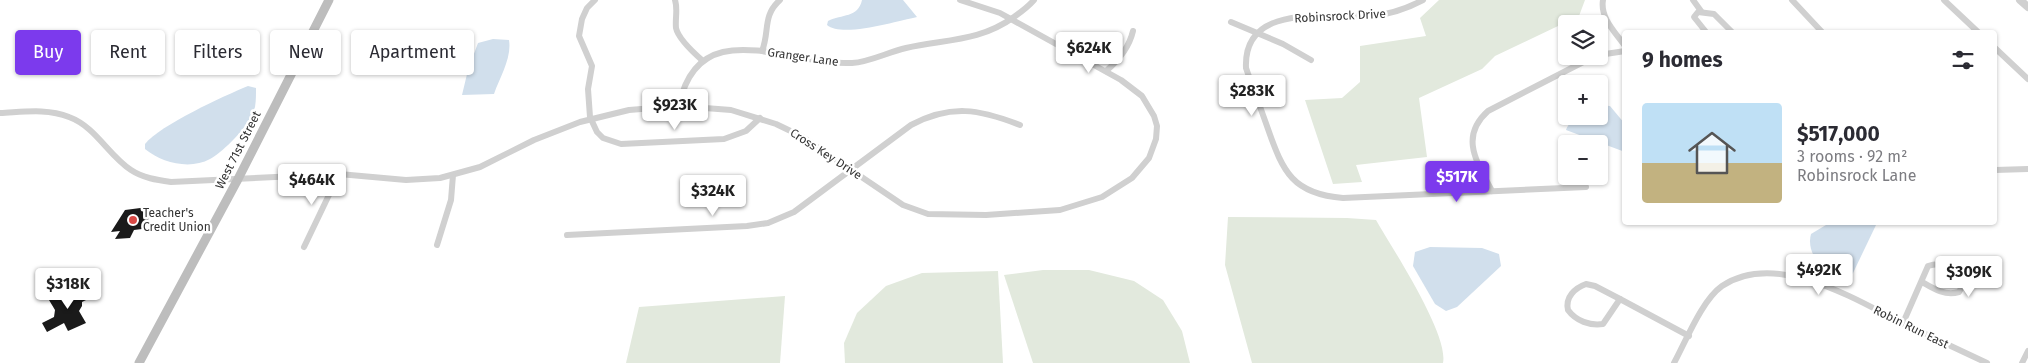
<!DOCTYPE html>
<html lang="en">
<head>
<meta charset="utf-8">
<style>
	:root { --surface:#fff; --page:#f7f7f7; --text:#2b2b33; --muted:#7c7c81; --accent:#7c3aed }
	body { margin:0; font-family:"Fira Sans",sans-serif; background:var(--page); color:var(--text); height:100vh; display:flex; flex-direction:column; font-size:19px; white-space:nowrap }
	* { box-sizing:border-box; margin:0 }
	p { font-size:16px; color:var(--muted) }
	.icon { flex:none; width:28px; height:28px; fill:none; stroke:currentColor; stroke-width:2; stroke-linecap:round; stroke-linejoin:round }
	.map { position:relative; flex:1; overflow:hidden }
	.drawer { position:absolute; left:1622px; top:30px; width:375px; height:195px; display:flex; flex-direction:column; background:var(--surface); border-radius:5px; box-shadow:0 1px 4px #0004 }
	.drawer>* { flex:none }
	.top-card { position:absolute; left:15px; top:30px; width:475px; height:45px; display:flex; gap:10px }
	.tools { position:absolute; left:1558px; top:15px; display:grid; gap:10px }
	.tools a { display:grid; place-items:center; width:50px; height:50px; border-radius:5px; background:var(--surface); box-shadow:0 1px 4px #0004; font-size:25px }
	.price { position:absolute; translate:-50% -42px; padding:0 11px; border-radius:5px; background:#fff; color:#222; font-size:16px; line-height:32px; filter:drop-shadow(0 1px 2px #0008) }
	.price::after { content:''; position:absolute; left:50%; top:30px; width:15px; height:11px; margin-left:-8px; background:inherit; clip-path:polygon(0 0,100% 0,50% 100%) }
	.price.current { background:var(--accent); color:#fff }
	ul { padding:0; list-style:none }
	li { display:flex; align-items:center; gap:15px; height:125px; padding:0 20px }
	li span { display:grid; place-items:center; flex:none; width:140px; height:100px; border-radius:5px; color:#555 }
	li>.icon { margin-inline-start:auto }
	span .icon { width:60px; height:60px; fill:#fffc; stroke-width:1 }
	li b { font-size:21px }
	h2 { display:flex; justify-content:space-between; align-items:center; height:60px; padding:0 20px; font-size:21px }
	.pill { padding:0 18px; border-radius:5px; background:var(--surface); box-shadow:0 1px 4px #0004; font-size:18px; line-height:45px }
	.pill.current { background:var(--accent); color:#fff }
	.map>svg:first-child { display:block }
	.green { fill:#e2e9dd }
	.water { fill:#d1dfec }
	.building { fill:#1a1a1a }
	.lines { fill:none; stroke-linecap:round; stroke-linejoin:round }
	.minor { stroke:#d0d0d0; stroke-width:6 }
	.tertiary { stroke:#d0d0d0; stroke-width:8 }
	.secondary { stroke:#bdbdbd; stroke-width:9 }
	.poi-dot { fill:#d94a46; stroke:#fff; stroke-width:2 }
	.labels { text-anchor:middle; stroke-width:5; stroke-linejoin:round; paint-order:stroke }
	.street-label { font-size:12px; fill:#333; stroke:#fff }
	.poi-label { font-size:12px; fill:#333; stroke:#fff; text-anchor:start }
</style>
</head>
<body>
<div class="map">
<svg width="2028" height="363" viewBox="0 0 2028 363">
	<rect width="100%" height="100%" fill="#fff"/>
	<g class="green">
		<path d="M1439 0H1585L1579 16 1495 56 1482 69 1419 98 1427 157 1356 165 1362 182 1333 184 1305 100 1342 98 1360 82V46L1426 36 1420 18Z"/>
		<path d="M1228 217 1347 218 1376 220C1392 248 1449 334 1443 363H1252L1225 265Z"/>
		<path d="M1043 270H1089L1134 281 1163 300 1182 331 1190 363H1033L1004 275Z"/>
		<path d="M998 271 1003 363H845L844 343 857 313 886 286 922 273Z"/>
		<path d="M785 296 780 363H626L639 307Z"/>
	</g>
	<g class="water">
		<path d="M862 0H903L917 17C897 21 842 38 827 25L828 21C842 14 858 18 862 0Z"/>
		<path d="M493 39 509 40C512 58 500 77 494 94L462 95 468 70 478 43Z"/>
		<path d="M248 86 256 88C256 94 256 101 255 107 252 119 242 131 234 139 227 146 219 154 210 159 190 170 162 163 145 149V144C160 125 224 96 248 86Z"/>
		<path d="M1599 105 1610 106 1625 124V152L1566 130C1571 116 1586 116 1599 116Z"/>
		<path d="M1859 222 1873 223 1876 225 1853 273 1848 279C1827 275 1805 256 1811 234L1826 225Z"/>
		<path d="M1430 247 1482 248 1499 254 1501 266 1457 307 1446 311 1435 304 1413 266 1415 252Z"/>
	</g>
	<g class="building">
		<path d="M148 207 147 209H155L142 229 134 230 130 238 115 239 120 231 111 232 125 210Z"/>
		<path d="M88 287 94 296 82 302V306L79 311 86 323 68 331 64 323 47 332 42 323 54 317 55 310 49 300 67 291 70 297Z"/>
	</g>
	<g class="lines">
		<g class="minor">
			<path d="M595 0 587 8 582 19 579 36 592 66 588 89 590 117 597 132 603 138 621 144 724 139 746 131 760 118"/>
			<path d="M675 0C678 9 675 18 676 28 678 38 695 54 703 61"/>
			<path d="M1423 0C1406 9 1391 14 1372 16 1330 19 1243 1 1246 68 1253 88 1261 109 1268 129 1283 172 1293 194 1343 198L1586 187 1583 180"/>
			<path d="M1603 0C1600 18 1615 32 1625 46"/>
			<path d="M1693 0 1701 11"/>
			<path d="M1792 0 1822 32"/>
			<path d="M1944 0 1978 32"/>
			<path d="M1231 22 1283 44 1311 60"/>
			<path d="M1706 32 1694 17 1698 12 1714 14 1732 32"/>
			<path d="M1995 48 2028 79"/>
			<path d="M762 51C770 31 762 16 780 0"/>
			<path d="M1599 55 1625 51"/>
			<path d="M1106 71C1119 60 1129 48 1133 31"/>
			<path d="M679 106C698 11 789 66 852 63 870 62 888 52 906 48 946 39 979 42 1014 17 1021 12 1028 7 1034 0"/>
			<path d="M0 113C23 112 47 108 69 117 96 127 108 155 131 170 143 178 157 180 171 182L339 174 406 180 440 178 480 167 534 140 580 122 629 110 679 106 731 110 776 124 801 136 903 205 928 214 986 215 1060 210 1102 197 1132 178 1149 158 1156 139 1157 126 1154 116 1142 96 1121 80 1000 13 960 0"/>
			<path d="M1995 170 2028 169"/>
			<path d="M1492 191C1477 162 1459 137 1488 111L1595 56"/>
			<path d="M567 235 747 226 768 223 794 212 911 125C951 104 979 109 1020 125"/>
			<path d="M437 245 451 200 453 175"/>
			<path d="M304 247 339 174"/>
			<path d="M1586 284 1595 286 1620 299 1603 324C1590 326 1576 321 1568 310 1565 297 1575 288 1586 284Z"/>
			<path d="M1620 299 1689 336"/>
			<path d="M1903 323 1928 266C1943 261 1959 268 1964 283L1959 292C1945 296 1934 289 1922 282"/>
			<path d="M1674 363C1686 341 1702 300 1722 286 1776 250 1855 299 1904 324 1932 337 1959 350 1987 363"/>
			<path d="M2022 363 2028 351"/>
		</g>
		<path class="tertiary" d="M2020 0 2028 7"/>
		<path class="secondary" d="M139 363 238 179 329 0"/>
	</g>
	<circle class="poi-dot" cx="133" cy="220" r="5"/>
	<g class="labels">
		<g class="street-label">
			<text transform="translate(1340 16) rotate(-3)" y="4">Robinsrock Drive</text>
			<text transform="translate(803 57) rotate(8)" y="4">Granger Lane</text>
			<text transform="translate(238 150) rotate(-63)" y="4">West 71st Street</text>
			<text transform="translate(826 154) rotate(33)" y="4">Cross Key Drive</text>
			<text transform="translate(1911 327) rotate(26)" y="4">Robin Run East</text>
		</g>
		<g class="poi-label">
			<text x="143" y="217">Teacher's<tspan x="143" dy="14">Credit Union</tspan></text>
		</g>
	</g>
</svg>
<div class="tools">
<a><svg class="icon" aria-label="layers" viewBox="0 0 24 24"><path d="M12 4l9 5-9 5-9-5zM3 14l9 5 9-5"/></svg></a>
<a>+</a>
<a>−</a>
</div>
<b class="price" style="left:1089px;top:74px">$624K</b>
<b class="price" style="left:1252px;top:117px">$283K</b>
<b class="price" style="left:675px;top:131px">$923K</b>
<b class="price current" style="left:1457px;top:203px">$517K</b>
<b class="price" style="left:312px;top:206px">$464K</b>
<b class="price" style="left:713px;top:217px">$324K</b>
<b class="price" style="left:1819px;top:296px">$492K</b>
<b class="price" style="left:1969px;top:298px">$309K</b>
<b class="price" style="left:68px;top:310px">$318K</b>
<div class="top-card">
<a class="pill current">Buy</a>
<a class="pill">Rent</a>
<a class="pill">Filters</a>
<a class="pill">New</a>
<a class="pill">Apartment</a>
</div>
<section class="drawer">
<h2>9 homes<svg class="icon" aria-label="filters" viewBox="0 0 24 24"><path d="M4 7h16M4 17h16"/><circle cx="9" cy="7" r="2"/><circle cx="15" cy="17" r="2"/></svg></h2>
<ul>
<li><span style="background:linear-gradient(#bfe0f5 60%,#c2b280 0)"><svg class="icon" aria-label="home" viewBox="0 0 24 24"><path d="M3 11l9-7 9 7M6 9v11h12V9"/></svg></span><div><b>$517,000</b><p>3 rooms · 92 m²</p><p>Robinsrock Lane</p></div></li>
</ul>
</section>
</div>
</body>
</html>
